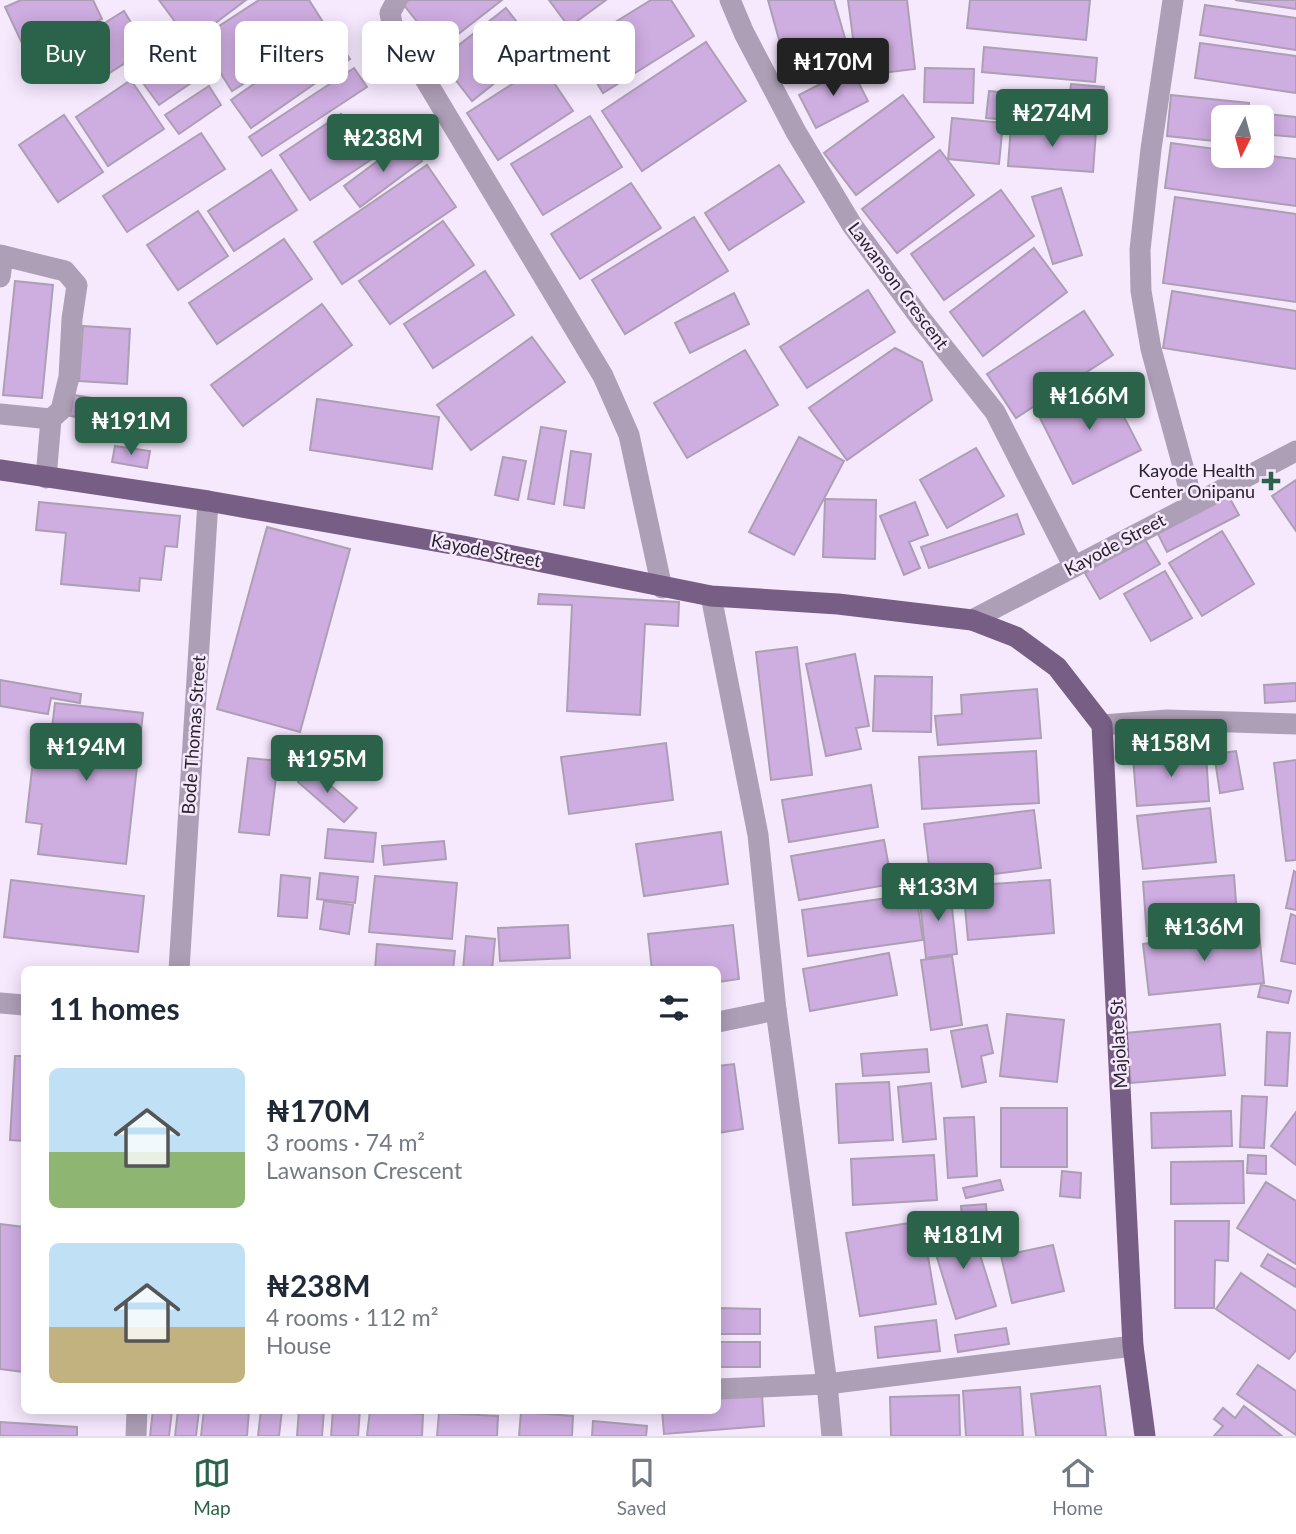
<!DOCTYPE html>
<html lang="en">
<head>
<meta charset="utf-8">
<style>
	:root { --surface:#fff; --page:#f2f2f3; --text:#1f2937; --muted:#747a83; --line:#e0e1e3; --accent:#2a624a }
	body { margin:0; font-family:Lato,sans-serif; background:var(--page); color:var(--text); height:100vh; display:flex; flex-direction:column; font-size:26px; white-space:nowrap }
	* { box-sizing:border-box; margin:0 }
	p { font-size:23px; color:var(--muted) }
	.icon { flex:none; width:38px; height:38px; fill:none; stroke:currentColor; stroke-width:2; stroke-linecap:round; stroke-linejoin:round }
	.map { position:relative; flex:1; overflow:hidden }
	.drawer { position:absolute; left:21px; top:966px; width:700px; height:448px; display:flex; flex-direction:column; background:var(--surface); border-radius:10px; box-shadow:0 4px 18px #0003 }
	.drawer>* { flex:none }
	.top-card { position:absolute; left:21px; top:21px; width:700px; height:63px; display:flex; gap:14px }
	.needle { width:46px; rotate:186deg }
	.tools { position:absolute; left:1211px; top:105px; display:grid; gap:14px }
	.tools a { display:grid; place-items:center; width:63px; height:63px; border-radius:10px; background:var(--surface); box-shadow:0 4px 18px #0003; font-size:35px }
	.price { position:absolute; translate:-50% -60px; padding:0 16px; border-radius:7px; background:var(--accent); color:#fff; font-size:23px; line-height:46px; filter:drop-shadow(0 2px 4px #0008) }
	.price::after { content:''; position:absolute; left:50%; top:42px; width:21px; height:16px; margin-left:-10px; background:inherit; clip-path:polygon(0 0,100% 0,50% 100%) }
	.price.on { background:#222; color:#fff }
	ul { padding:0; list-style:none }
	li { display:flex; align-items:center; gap:21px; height:175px; padding:0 28px }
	li span { display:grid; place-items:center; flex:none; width:196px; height:140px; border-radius:10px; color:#555 }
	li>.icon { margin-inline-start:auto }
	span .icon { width:84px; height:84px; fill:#fffc; stroke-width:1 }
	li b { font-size:30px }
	h2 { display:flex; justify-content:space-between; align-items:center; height:84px; padding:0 28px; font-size:30px }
	.chip { padding:0 24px; border-radius:10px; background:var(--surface); box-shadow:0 4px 18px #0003; font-size:24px; line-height:63px }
	.chip.on { background:var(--accent); color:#fff }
	.dock { display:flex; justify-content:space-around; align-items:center; height:98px; border-top:2px solid var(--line); background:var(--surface); font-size:19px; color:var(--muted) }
	.dock a { display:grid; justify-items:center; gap:4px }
	.dock .on { color:var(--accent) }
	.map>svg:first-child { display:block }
	.building { fill:#ceade1; stroke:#ac9fb3; stroke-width:2 }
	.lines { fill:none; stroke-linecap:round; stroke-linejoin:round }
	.minor { stroke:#ad9fb6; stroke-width:21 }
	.major { stroke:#775e85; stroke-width:21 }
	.poi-dot { fill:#2a624a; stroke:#f6e9fe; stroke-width:2.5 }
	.labels { text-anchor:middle; stroke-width:5; stroke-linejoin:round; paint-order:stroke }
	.street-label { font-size:18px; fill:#28232b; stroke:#f6e9fe }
	.poi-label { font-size:18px; fill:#28232b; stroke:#f6e9fe; text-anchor:end }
</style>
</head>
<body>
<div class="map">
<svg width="1296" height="1436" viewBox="0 0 1296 1436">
	<rect width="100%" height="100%" fill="#f6e9fe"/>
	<g class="building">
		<path d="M21 0H93L102 19 27 54 5 7Z"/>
		<path d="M159 0H246L190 42Z"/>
		<path d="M259 0H309L328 30 232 91 199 39Z"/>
		<path d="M409 0H502L439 49 403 4Z"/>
		<path d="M549 0H606L569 27Z"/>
		<path d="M651 0H671L694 36 603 93 575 47Z"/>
		<path d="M768 0H834L853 66 791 83Z"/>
		<path d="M848 0H907L915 69 858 76Z"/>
		<path d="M970 0H1090L1086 40 967 28Z"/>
		<path d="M1235 0H1296V9Z"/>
		<path d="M1205 5 1296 18V50L1200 35Z"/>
		<path d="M506 8 538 49 472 101 440 60Z"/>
		<path d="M124 11 147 49 100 79 76 41Z"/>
		<path d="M330 31 350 59 251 128 231 100Z"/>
		<path d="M706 42 746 101 642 171 602 111Z"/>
		<path d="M1200 43 1296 56V93L1195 78Z"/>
		<path d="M984 47 1097 58 1095 82 982 72Z"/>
		<path d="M182 56 197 79 159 105 143 83Z"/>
		<path d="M542 65 573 111 498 160 467 113Z"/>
		<path d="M354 68 367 87 262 156 249 137Z"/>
		<path d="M851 68 868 101 816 128 799 95Z"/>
		<path d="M925 68 974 69 973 103 924 102Z"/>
		<path d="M131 80 164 129 108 166 76 117Z"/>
		<path d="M1071 84 1104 87 1100 125 1067 121Z"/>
		<path d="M209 86 221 105 179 134 165 115Z"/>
		<path d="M989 91 1066 98 1064 125 986 118Z"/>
		<path d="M903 95 934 137 856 195 824 153Z"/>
		<path d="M1171 95 1249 103 1248 117H1223V142L1167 136Z"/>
		<path d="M1259 113 1296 117V137L1262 134V117H1258Z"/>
		<path d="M341 114 372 159 310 200 280 155Z"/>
		<path d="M64 115 103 172 58 202 19 145Z"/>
		<path d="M590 116 622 167 543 215 511 164Z"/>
		<path d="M952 118 1003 123 999 164 948 159Z"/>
		<path d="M1011 126 1096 131 1093 172 1008 166Z"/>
		<path d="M201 133 225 169 127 232 103 196Z"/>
		<path d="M406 140 422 161 360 207 344 186Z"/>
		<path d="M1171 143 1223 150V156L1262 155 1296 159V206L1165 188Z"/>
		<path d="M940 150 974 195 897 253 862 209Z"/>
		<path d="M427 165 456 207 342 284 314 242Z"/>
		<path d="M779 165 804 202 729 250 705 213Z"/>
		<path d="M271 170 297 210 234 251 208 211Z"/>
		<path d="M631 183 661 228 580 279 551 234Z"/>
		<path d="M1061 188 1082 255 1053 264 1032 197Z"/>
		<path d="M1001 190 1034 236 944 300 911 254Z"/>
		<path d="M1175 197 1296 214V302L1163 283Z"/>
		<path d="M198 211 228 256 178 290 147 245Z"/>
		<path d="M694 217 728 271 625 334 592 280Z"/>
		<path d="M443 221 474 265 390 324 359 281Z"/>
		<path d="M284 239 312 279 217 344 189 303Z"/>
		<path d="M1034 248 1067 292 983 356 950 312Z"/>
		<path d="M485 271 514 315 433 368 404 324Z"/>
		<path d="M15 281 53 285 42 398 3 395Z"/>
		<path d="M868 290 895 332 807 388 780 347Z"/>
		<path d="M1172 291 1296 311V369L1163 348Z"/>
		<path d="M734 293 749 324 690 353 675 323Z"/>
		<path d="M322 304 352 345 243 426 211 385Z"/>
		<path d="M1084 311 1113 355 1016 418 987 374Z"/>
		<path d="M83 326 130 329 127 384 79 381Z"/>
		<path d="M532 337 565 382 471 450 437 405Z"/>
		<path d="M895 348 922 362 932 400 847 460 809 408Z"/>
		<path d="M745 350 778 405 687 458 654 403Z"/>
		<path d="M1105 380 1141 450 1073 484 1038 414Z"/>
		<path d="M74 395 93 398 90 419 70 416Z"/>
		<path d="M317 399 439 417 432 469 310 450Z"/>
		<path d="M541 427 566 431 554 504 528 499Z"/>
		<path d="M799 437 844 461 794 555 749 532Z"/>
		<path d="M115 446 150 451 147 468 112 462Z"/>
		<path d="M976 448 1004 496 947 528 920 480Z"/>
		<path d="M571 451 591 454 584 508 564 505Z"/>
		<path d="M503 457 526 461 518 500 495 495Z"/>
		<path d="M1296 480V531L1272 496Z"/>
		<path d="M1228 495 1239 515 1167 552 1157 532Z"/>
		<path d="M825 499 876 500 875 559 823 557Z"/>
		<path d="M39 502 180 516 177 547 165 546 161 580 140 578 139 591 61 584 66 533 36 530Z"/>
		<path d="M915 502 928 535 909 542 920 568 904 575 880 516Z"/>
		<path d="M1017 514 1024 534 929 568 921 547Z"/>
		<path d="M267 527 350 549 300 732 217 709Z"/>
		<path d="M1222 531 1254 584 1202 616 1169 563Z"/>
		<path d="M1144 538 1160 564 1100 599 1085 573Z"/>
		<path d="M1165 571 1192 618 1151 641 1124 594Z"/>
		<path d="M539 594 679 602 678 626 645 624 640 715 567 711 572 605 538 604Z"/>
		<path d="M797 647 812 775 771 780 756 652Z"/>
		<path d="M855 654 869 726 856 728 861 749 826 756 806 664Z"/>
		<path d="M875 676 932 677 931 732 873 731Z"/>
		<path d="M0 680 81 694 80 703 51 698 48 714 0 706Z"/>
		<path d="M1296 683V701L1265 703 1264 685Z"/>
		<path d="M1037 689 1041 738 938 745 935 716 962 714 961 695Z"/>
		<path d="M55 703 143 713 126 864 38 854 42 824 26 822 35 743 50 745Z"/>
		<path d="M666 743 673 800 569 814 561 757Z"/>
		<path d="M1036 751 1039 803 922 809 919 757Z"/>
		<path d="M1236 751 1243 789 1220 793 1214 754Z"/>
		<path d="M1206 753 1209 801 1137 806 1133 758Z"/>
		<path d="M248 758 278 761 269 835 239 832Z"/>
		<path d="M1296 760V860L1286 861 1274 763Z"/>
		<path d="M310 768 357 808 344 822 298 782Z"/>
		<path d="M871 785 878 827 789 842 782 800Z"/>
		<path d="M1210 808 1216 862 1143 869 1137 816Z"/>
		<path d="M1034 810 1041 868 931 882 924 824Z"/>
		<path d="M328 829 376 833 373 862 325 858Z"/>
		<path d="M721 832 728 884 644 896 636 844Z"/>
		<path d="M884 840 892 884 799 900 791 856Z"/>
		<path d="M444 841 446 859 384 865 382 846Z"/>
		<path d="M1294 871 1296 872V910L1286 908Z"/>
		<path d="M320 873 358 877 355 903 317 899Z"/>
		<path d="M281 875 310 878 307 918 278 916Z"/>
		<path d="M1234 875 1238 930 1147 936 1143 882Z"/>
		<path d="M375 876 457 883 452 939 369 932Z"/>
		<path d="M11 880 144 896 138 952 4 937Z"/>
		<path d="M1050 880 1054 933 968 940 963 886Z"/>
		<path d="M950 889 957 954 926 958 919 893Z"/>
		<path d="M916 894 923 940 808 956 802 910Z"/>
		<path d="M324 901 353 905 349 934 320 929Z"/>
		<path d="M1291 914 1296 916V964L1281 961Z"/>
		<path d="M568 925 570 958 500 961 498 928Z"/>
		<path d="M733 925 739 979 718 982V970H652L648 934Z"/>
		<path d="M1259 932 1264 983 1149 995 1143 944Z"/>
		<path d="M466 936 495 939 492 970H463Z"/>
		<path d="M377 944 455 951 453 970H375Z"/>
		<path d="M889 953 897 995 810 1011 803 969Z"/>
		<path d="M952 956 962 1025 931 1030 921 960Z"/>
		<path d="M1261 985 1291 991 1288 1003 1258 997Z"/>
		<path d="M1007 1014 1064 1020 1057 1082 1000 1076Z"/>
		<path d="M1220 1024 1225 1075 1131 1083 1126 1033Z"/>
		<path d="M987 1025 993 1053 981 1056 986 1082 962 1087 951 1031Z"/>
		<path d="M1267 1032 1290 1033 1287 1086 1265 1085Z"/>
		<path d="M927 1049 929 1072 863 1076 861 1054Z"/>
		<path d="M15 1056H24V1141L10 1140Z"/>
		<path d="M734 1064 743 1129 718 1133V1066Z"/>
		<path d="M889 1082 893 1140 839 1143 836 1084Z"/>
		<path d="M931 1083 936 1139 903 1142 898 1087Z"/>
		<path d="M1242 1096 1267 1097 1264 1148 1240 1147Z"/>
		<rect x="1001" y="1108" width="66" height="59"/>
		<path d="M1231 1111 1232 1146 1152 1148 1151 1113Z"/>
		<path d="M1296 1112V1165L1271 1146Z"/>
		<path d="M974 1117 977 1176 948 1178 944 1118Z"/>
		<path d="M934 1155 937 1200 853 1205 851 1159Z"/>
		<path d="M1248 1155 1266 1156V1174L1247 1173Z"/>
		<path d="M1243 1161 1244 1203 1171 1204V1162Z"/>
		<path d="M1062 1171 1081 1173 1080 1198 1060 1196Z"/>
		<path d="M1000 1180 1003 1190 966 1198 963 1188Z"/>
		<path d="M1266 1182 1296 1201V1264L1237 1228Z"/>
		<path d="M986 1204 987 1217 962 1219 961 1206Z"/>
		<path d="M922 1221 936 1304 860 1316 846 1233Z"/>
		<path d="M1175 1221H1229L1228 1261 1215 1260 1214 1308H1175Z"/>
		<path d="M970 1223 996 1306 956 1319 930 1235Z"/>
		<path d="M0 1224 24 1227V1372L0 1369Z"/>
		<path d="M1053 1245 1064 1291 1012 1303 1001 1256Z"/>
		<path d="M1268 1254 1296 1270V1287L1261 1266Z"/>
		<path d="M1241 1273 1296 1311V1350L1289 1359 1216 1309Z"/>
		<path d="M718 1308 760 1309V1334H718Z"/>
		<path d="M936 1320 940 1351 878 1358 875 1327Z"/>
		<path d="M1006 1328 1009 1344 958 1352 955 1335Z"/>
		<rect x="718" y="1342" width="42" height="25"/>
		<path d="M1258 1365 1296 1391V1435L1237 1394Z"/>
		<path d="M1100 1386 1106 1436H1036L1031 1394Z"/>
		<path d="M1020 1387 1023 1436H966L963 1391Z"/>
		<path d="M762 1395 764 1426 664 1434 662 1410H718V1398Z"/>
		<path d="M959 1395 960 1436H891L890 1397Z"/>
		<path d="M1244 1406 1282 1436H1214L1223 1426 1214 1419 1223 1408 1235 1418Z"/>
		<path d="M153 1410H172L169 1436H150Z"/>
		<path d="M178 1410H199L196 1436H175Z"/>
		<path d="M204 1410H249L247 1436H201Z"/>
		<path d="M261 1410H282L279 1436H258Z"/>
		<path d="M299 1410H324L322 1436H297Z"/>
		<path d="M333 1410H360L358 1436H331Z"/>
		<path d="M370 1410 423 1414 422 1436H367Z"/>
		<path d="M521 1412 573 1416 572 1436H519Z"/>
		<path d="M439 1413 498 1416 497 1436H437Z"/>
		<path d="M593 1421 647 1426 646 1436H592Z"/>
		<path d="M0 1422 77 1427V1436H0Z"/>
	</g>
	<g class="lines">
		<g class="minor">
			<path d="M397 0 390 13 392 24 603 376 629 435 662 588"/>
			<path d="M730 0 744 33 796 132 852 225 921 319 995 412 1074 567"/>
			<path d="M1173 0 1151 149 1140 250 1141 291 1151 349 1193 503"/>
			<path d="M0 255 65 271 77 285 72 319 69 377 61 410 51 419 46 478"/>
			<path d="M0 277 3 256"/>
			<path d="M0 414 51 419"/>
			<path d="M711 596 758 835 776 1010 827 1384 832 1436"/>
			<path d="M972 620 1296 451"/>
			<path d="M1102 725 1167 720 1296 724"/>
			<path d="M179 970 208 501"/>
			<path d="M0 1003 24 1005"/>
			<path d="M718 1022 776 1010"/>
			<path d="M718 1389 827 1384 1133 1346"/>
			<path d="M136 1436 137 1410"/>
		</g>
		<path class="major" d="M0 470 208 501 463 546 711 596 838 604 972 620 1016 637 1057 667 1102 725 1133 1346 1145 1436"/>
	</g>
	<path class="poi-dot" d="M1267.5 470.5h7v7h7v7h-7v7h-7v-7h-7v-7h7z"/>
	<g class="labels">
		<g class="street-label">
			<text transform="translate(898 286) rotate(53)" y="6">Lawanson Crescent</text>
			<text transform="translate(1115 545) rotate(-28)" y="6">Kayode Street</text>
			<text transform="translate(486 551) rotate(11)" y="6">Kayode Street</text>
			<text transform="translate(194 735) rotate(-86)" y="6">Bode Thomas Street</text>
			<text transform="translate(1119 1044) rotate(-93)" y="6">Majolate St</text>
		</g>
		<g class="poi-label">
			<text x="1255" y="477">Kayode Health<tspan x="1255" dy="21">Center Onipanu</tspan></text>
		</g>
	</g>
</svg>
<div class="tools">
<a><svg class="needle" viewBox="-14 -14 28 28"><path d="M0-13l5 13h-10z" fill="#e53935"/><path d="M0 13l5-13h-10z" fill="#747a83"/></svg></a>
</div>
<b class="price on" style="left:833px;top:98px">₦170M</b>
<b class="price" style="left:1052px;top:149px">₦274M</b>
<b class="price" style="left:383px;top:174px">₦238M</b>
<b class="price" style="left:1089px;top:432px">₦166M</b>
<b class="price" style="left:131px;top:457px">₦191M</b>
<b class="price" style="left:1171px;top:779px">₦158M</b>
<b class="price" style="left:86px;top:783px">₦194M</b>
<b class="price" style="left:327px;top:795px">₦195M</b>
<b class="price" style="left:938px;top:923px">₦133M</b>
<b class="price" style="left:1204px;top:963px">₦136M</b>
<b class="price" style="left:963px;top:1271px">₦181M</b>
<div class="top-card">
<a class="chip on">Buy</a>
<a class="chip">Rent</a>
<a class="chip">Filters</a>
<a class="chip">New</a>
<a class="chip">Apartment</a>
</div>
<section class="drawer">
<h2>11 homes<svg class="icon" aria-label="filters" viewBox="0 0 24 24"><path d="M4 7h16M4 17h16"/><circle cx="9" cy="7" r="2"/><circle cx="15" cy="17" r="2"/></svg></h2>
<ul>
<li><span style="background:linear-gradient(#bfe0f5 60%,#8fb573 0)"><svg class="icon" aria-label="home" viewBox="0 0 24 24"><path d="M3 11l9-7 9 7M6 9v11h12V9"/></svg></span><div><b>₦170M</b><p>3 rooms · 74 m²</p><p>Lawanson Crescent</p></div></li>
<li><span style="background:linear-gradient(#bfe0f5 60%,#c2b280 0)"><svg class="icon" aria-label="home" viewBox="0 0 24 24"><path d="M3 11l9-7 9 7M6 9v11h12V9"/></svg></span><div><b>₦238M</b><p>4 rooms · 112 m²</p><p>House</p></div></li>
</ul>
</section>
</div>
<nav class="dock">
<a class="on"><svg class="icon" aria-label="map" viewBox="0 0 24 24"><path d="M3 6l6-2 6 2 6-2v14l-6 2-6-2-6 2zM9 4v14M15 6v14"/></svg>Map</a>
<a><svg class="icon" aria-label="saved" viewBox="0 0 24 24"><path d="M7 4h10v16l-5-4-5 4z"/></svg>Saved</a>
<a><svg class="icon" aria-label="home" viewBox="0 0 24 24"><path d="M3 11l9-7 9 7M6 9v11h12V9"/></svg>Home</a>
</nav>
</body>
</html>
